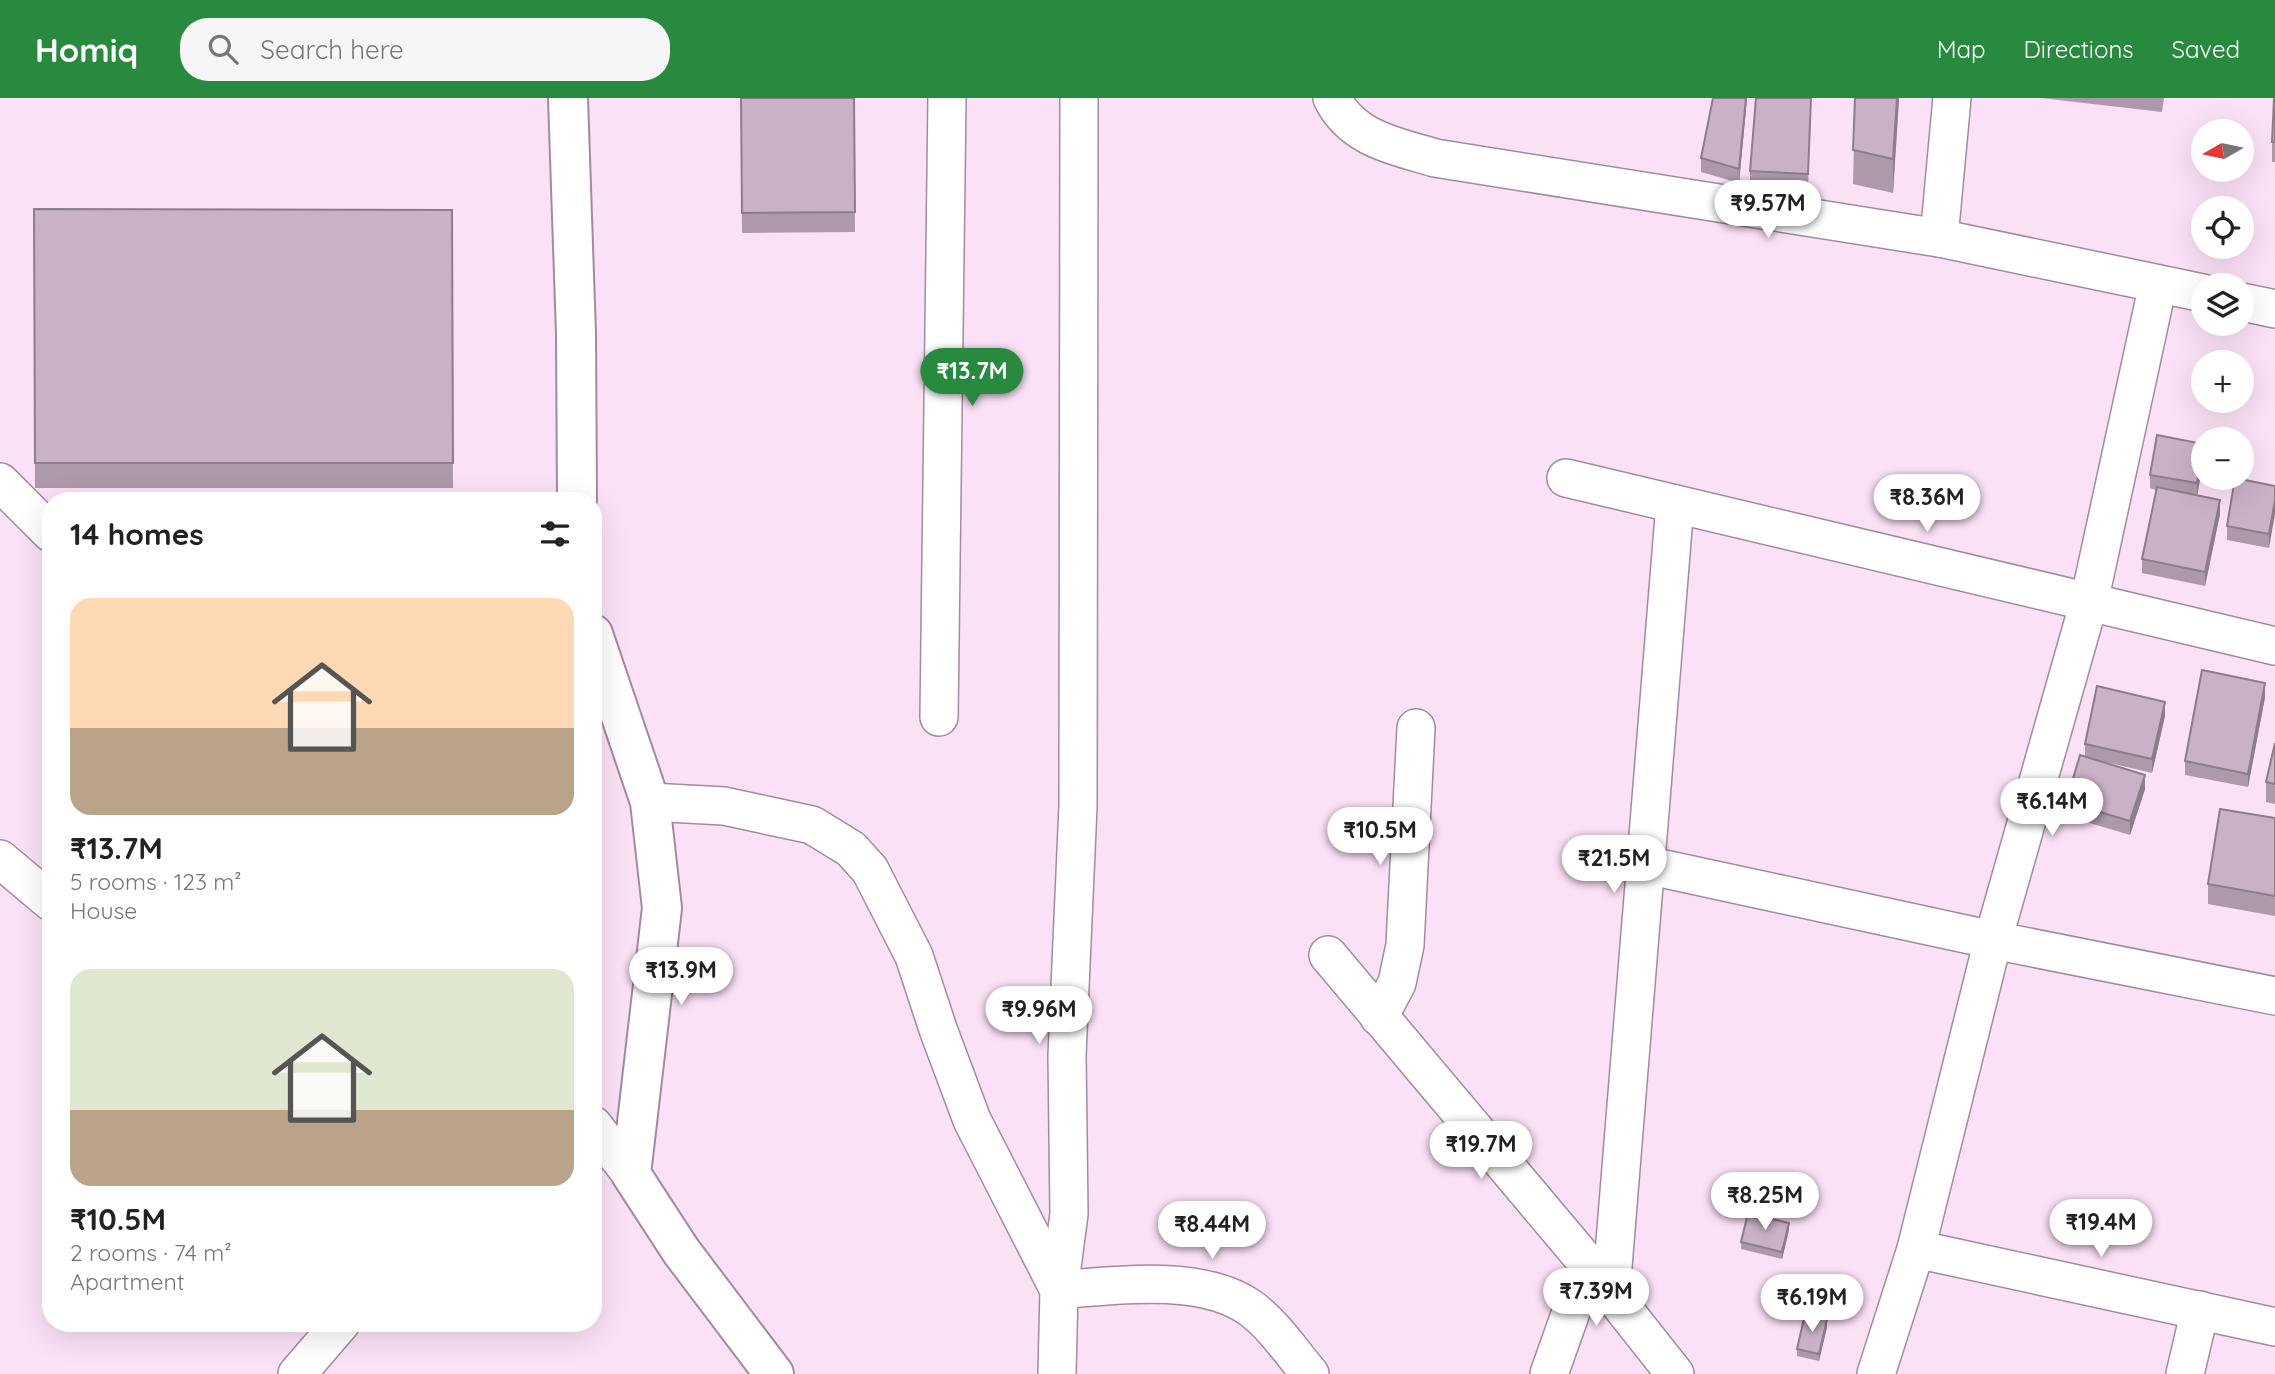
<!DOCTYPE html>
<html lang="en">
<head>
<meta charset="utf-8">
<style>
	:root { --surface:#fff; --page:#f6f6f6; --text:#222; --muted:#767676; --accent:#278a3f }
	body { margin:0; font-family:Quicksand,sans-serif; background:var(--page); color:var(--text); height:100vh; display:flex; flex-direction:column; font-size:26px; white-space:nowrap }
	* { box-sizing:border-box; margin:0 }
	p { font-size:23px; color:var(--muted) }
	.icon { flex:none; width:38px; height:38px; fill:none; stroke:currentColor; stroke-width:2; stroke-linecap:round; stroke-linejoin:round }
	.map { position:relative; flex:1; overflow:hidden }
	.details { position:absolute; left:42px; top:394px; width:560px; height:840px; display:flex; flex-direction:column; background:var(--surface); border-radius:28px; box-shadow:0 7px 28px #0002 }
	.details>* { flex:none }
	.needle { width:46px; rotate:261deg }
	.controls { position:absolute; left:2191px; top:21px; display:grid; gap:14px }
	.controls a { display:grid; place-items:center; width:63px; height:63px; border-radius:50%; background:var(--surface); box-shadow:0 7px 28px #0002; font-size:35px }
	.price { position:absolute; translate:-50% -60px; padding:0 16px; border-radius:24px; background:#fff; color:#222; font-size:23px; line-height:46px; filter:drop-shadow(0 2px 4px #0008) }
	.price::after { content:''; position:absolute; left:50%; top:42px; width:21px; height:16px; margin-left:-10px; background:inherit; clip-path:polygon(0 0,100% 0,50% 100%) }
	.price.current { background:var(--accent); color:#fff }
	ul { padding:0; list-style:none }
	li { display:grid; align-content:center; gap:14px; height:371px; padding:0 28px }
	li span { display:grid; place-items:center; height:217px; border-radius:21px; color:#555 }
	li>.icon { margin-inline-start:auto }
	span .icon { width:126px; height:126px; fill:#fffc; stroke-width:1 }
	li b { font-size:30px }
	h2 { display:flex; justify-content:space-between; align-items:center; height:84px; padding:0 28px; font-size:30px }
	header { display:flex; align-items:center; gap:42px; box-sizing:border-box; height:98px; padding:0 35px; background:var(--accent); color:#fff }
	header strong { font-size:33px }
	nav { display:flex; gap:38px; margin-inline-start:auto; font-size:24px }
	.search { width:490px; height:63px; background:var(--page); display:flex; align-items:center; gap:18px; box-sizing:border-box; padding:0 24px; border-radius:28px; color:var(--muted); font-size:26px }
	.map>svg:first-child { display:block }
	.lines { fill:none; stroke-linecap:round; stroke-linejoin:round }
	.minor-casing { stroke:#a28b9e; stroke-width:40 }
	.tertiary-casing { stroke:#a28b9e; stroke-width:42 }
	.minor { stroke:#fff; stroke-width:37 }
	.tertiary { stroke:#fff; stroke-width:38 }
	.wall { fill:#ae99aa }
	.shaded-wall { fill:#8d7d8b }
	.building { fill:#cab2c6; stroke:#8d7d8b; stroke-width:2 }
</style>
</head>
<body>
<header>
<strong>Homiq</strong>
<div class="search"><svg class="icon" aria-label="search" viewBox="0 0 24 24"><circle cx="10" cy="10" r="6"/><path d="M15 15l6 6"/></svg>Search here</div>
<nav><a>Map</a><a>Directions</a><a>Saved</a></nav>
</header>
<div class="map">
<svg width="2275" height="1276" viewBox="0 0 2275 1276">
	<rect width="100%" height="100%" fill="#fbe1f6"/>
	<g class="lines">
		<g class="minor-casing">
			<g id="minor">
				<path d="M1079 0 1078 708 1067 957 1069 1116 1059 1192C1116 1187 1205 1175 1253 1212 1275 1229 1292 1255 1310 1276"/>
				<path d="M1332 0C1352 41 1395 48 1435 60L1939 140 2203 195"/>
				<path d="M1939 140 1952 0"/>
				<path d="M2242 204 2275 211"/>
				<path d="M1566 380 2275 548"/>
				<path d="M0 384 51 435"/>
				<path d="M939 619 947 0"/>
				<path d="M650 704 724 708 812 727 851 751 870 772 914 858 938 931 972 1022 1059 1192 1057 1276"/>
				<path d="M0 761 51 804"/>
				<path d="M1646 767 1993 842 2275 898"/>
				<path d="M1328 857 1588 1166 1675 1276"/>
				<path d="M1379 919 1397 885 1405 847 1416 630"/>
				<path d="M593 1027 631 1076"/>
				<path d="M1916 1151 2275 1229"/>
				<path d="M1611 1193 1675 406"/>
				<path d="M297 1276 341 1225"/>
				<path d="M1549 1276 1588 1166"/>
				<path d="M1876 1276 1916 1151 1993 842 2089 504 2158 186"/>
				<path d="M2185 1276 2200 1212"/>
			</g>
		</g>
		<g class="tertiary-casing">
			<g id="tertiary">
				<path d="M568 0 576 236 577 402"/>
				<path d="M593 536 650 704 662 810 631 1076 681 1153 774 1276"/>
			</g>
		</g>
		<use href="#minor" class="minor"/>
		<use href="#tertiary" class="tertiary"/>
	</g>
	<g class="wall">
		<path d="M741 0H854L855 134 742 135Z"/>
		<path d="M1713 0H1747L1739 85 1701 74V60Z"/>
		<path d="M1811 0 1808 89 1750 87V73Z"/>
		<path d="M1855 0H1899L1893 95 1853 86Z"/>
		<path d="M2041 0H2164L2162 14Z"/>
		<path d="M2275 0V64H2272V44Z"/>
		<path d="M34 111 452 112 453 390H35Z"/>
		<path d="M2203 364 2197 398 2220 416 2205 488 2142 475V461L2156 392 2150 390V377Z"/>
		<path d="M2275 388 2269 450 2227 442V428Z"/>
		<path d="M2265 599 2248 689 2185 677V663Z"/>
		<path d="M2165 618 2152 675 2097 662 2145 691 2130 737 2066 718V704L2085 658V646Z"/>
		<path d="M2275 645V706L2266 704V684Z"/>
		<path d="M2275 720V818L2208 806V786Z"/>
		<path d="M1789 1132 1782 1161 1741 1151V1144Z"/>
		<path d="M1827 1229 1819 1263 1797 1258V1251Z"/>
	</g>
	<g class="shaded-wall">
		<path d="M1746 0H1747L1739 85V71Z"/>
		<path d="M1897 0H1899L1893 95V61Z"/>
		<path d="M2203 350V364L2197 399V385Z"/>
		<path d="M2220 402V416L2205 488V474Z"/>
		<path d="M2275 402V416L2269 450V436Z"/>
		<path d="M2265 585V599L2248 689V676Z"/>
		<path d="M2165 604V618L2152 675V661Z"/>
		<path d="M2145 677V691L2130 737V723Z"/>
		<path d="M1789 1125V1132L1782 1161V1154Z"/>
		<path d="M1827 1221V1229L1819 1263V1256Z"/>
	</g>
	<g class="building">
		<path d="M741 0H854L855 114 742 115Z"/>
		<path d="M1713 0H1746L1739 71 1701 60Z"/>
		<path d="M1756 0H1811L1808 76 1750 73Z"/>
		<path d="M1855 0H1897L1893 61 1853 52Z"/>
		<path d="M2274 0H2275V44H2272Z"/>
		<path d="M34 111 452 112 453 365H35Z"/>
		<path d="M2157 337 2203 346 2197 385 2150 377Z"/>
		<path d="M2235 380 2275 388V402L2269 436 2227 428Z"/>
		<path d="M2157 389 2220 402 2205 474 2142 461Z"/>
		<path d="M2202 572 2265 585 2248 676 2185 663Z"/>
		<path d="M2097 588 2165 604 2152 661 2085 646Z"/>
		<path d="M2275 645V686L2266 684Z"/>
		<path d="M2080 657 2145 677 2130 723 2066 704Z"/>
		<path d="M2220 711 2275 720V798L2208 786Z"/>
		<path d="M1748 1115 1789 1125 1782 1154 1741 1144Z"/>
		<path d="M1805 1216 1827 1221 1819 1256 1797 1251Z"/>
	</g>
</svg>
<div class="controls">
<a><svg class="needle" viewBox="-14 -14 28 28"><path d="M0-13l5 13h-10z" fill="#e53935"/><path d="M0 13l5-13h-10z" fill="#767676"/></svg></a>
<a><svg class="icon" aria-label="locate" viewBox="0 0 24 24"><circle cx="12" cy="12" r="6"/><path d="M12 2v4M12 18v4M2 12h4M18 12h4"/></svg></a>
<a><svg class="icon" aria-label="layers" viewBox="0 0 24 24"><path d="M12 4l9 5-9 5-9-5zM3 14l9 5 9-5"/></svg></a>
<a>+</a>
<a>−</a>
</div>
<b class="price" style="left:1768px;top:142px">₹9.57M</b>
<b class="price current" style="left:972px;top:310px">₹13.7M</b>
<b class="price" style="left:1927px;top:436px">₹8.36M</b>
<b class="price" style="left:2052px;top:740px">₹6.14M</b>
<b class="price" style="left:1380px;top:769px">₹10.5M</b>
<b class="price" style="left:1614px;top:797px">₹21.5M</b>
<b class="price" style="left:681px;top:909px">₹13.9M</b>
<b class="price" style="left:1039px;top:948px">₹9.96M</b>
<b class="price" style="left:1481px;top:1083px">₹19.7M</b>
<b class="price" style="left:1765px;top:1134px">₹8.25M</b>
<b class="price" style="left:2101px;top:1161px">₹19.4M</b>
<b class="price" style="left:1212px;top:1163px">₹8.44M</b>
<b class="price" style="left:1596px;top:1230px">₹7.39M</b>
<b class="price" style="left:1812px;top:1236px">₹6.19M</b>
<section class="details">
<h2>14 homes<svg class="icon" aria-label="filters" viewBox="0 0 24 24"><path d="M4 7h16M4 17h16"/><circle cx="9" cy="7" r="2"/><circle cx="15" cy="17" r="2"/></svg></h2>
<ul>
<li><span style="background:linear-gradient(#ffd9b3 60%,#b9a48a 0)"><svg class="icon" aria-label="home" viewBox="0 0 24 24"><path d="M3 11l9-7 9 7M6 9v11h12V9"/></svg></span><div><b>₹13.7M</b><p>5 rooms · 123 m²</p><p>House</p></div></li>
<li><span style="background:linear-gradient(#dfe7d0 65%,#b9a48a 0)"><svg class="icon" aria-label="home" viewBox="0 0 24 24"><path d="M3 11l9-7 9 7M6 9v11h12V9"/></svg></span><div><b>₹10.5M</b><p>2 rooms · 74 m²</p><p>Apartment</p></div></li>
</ul>
</section>
</div>
</body>
</html>
